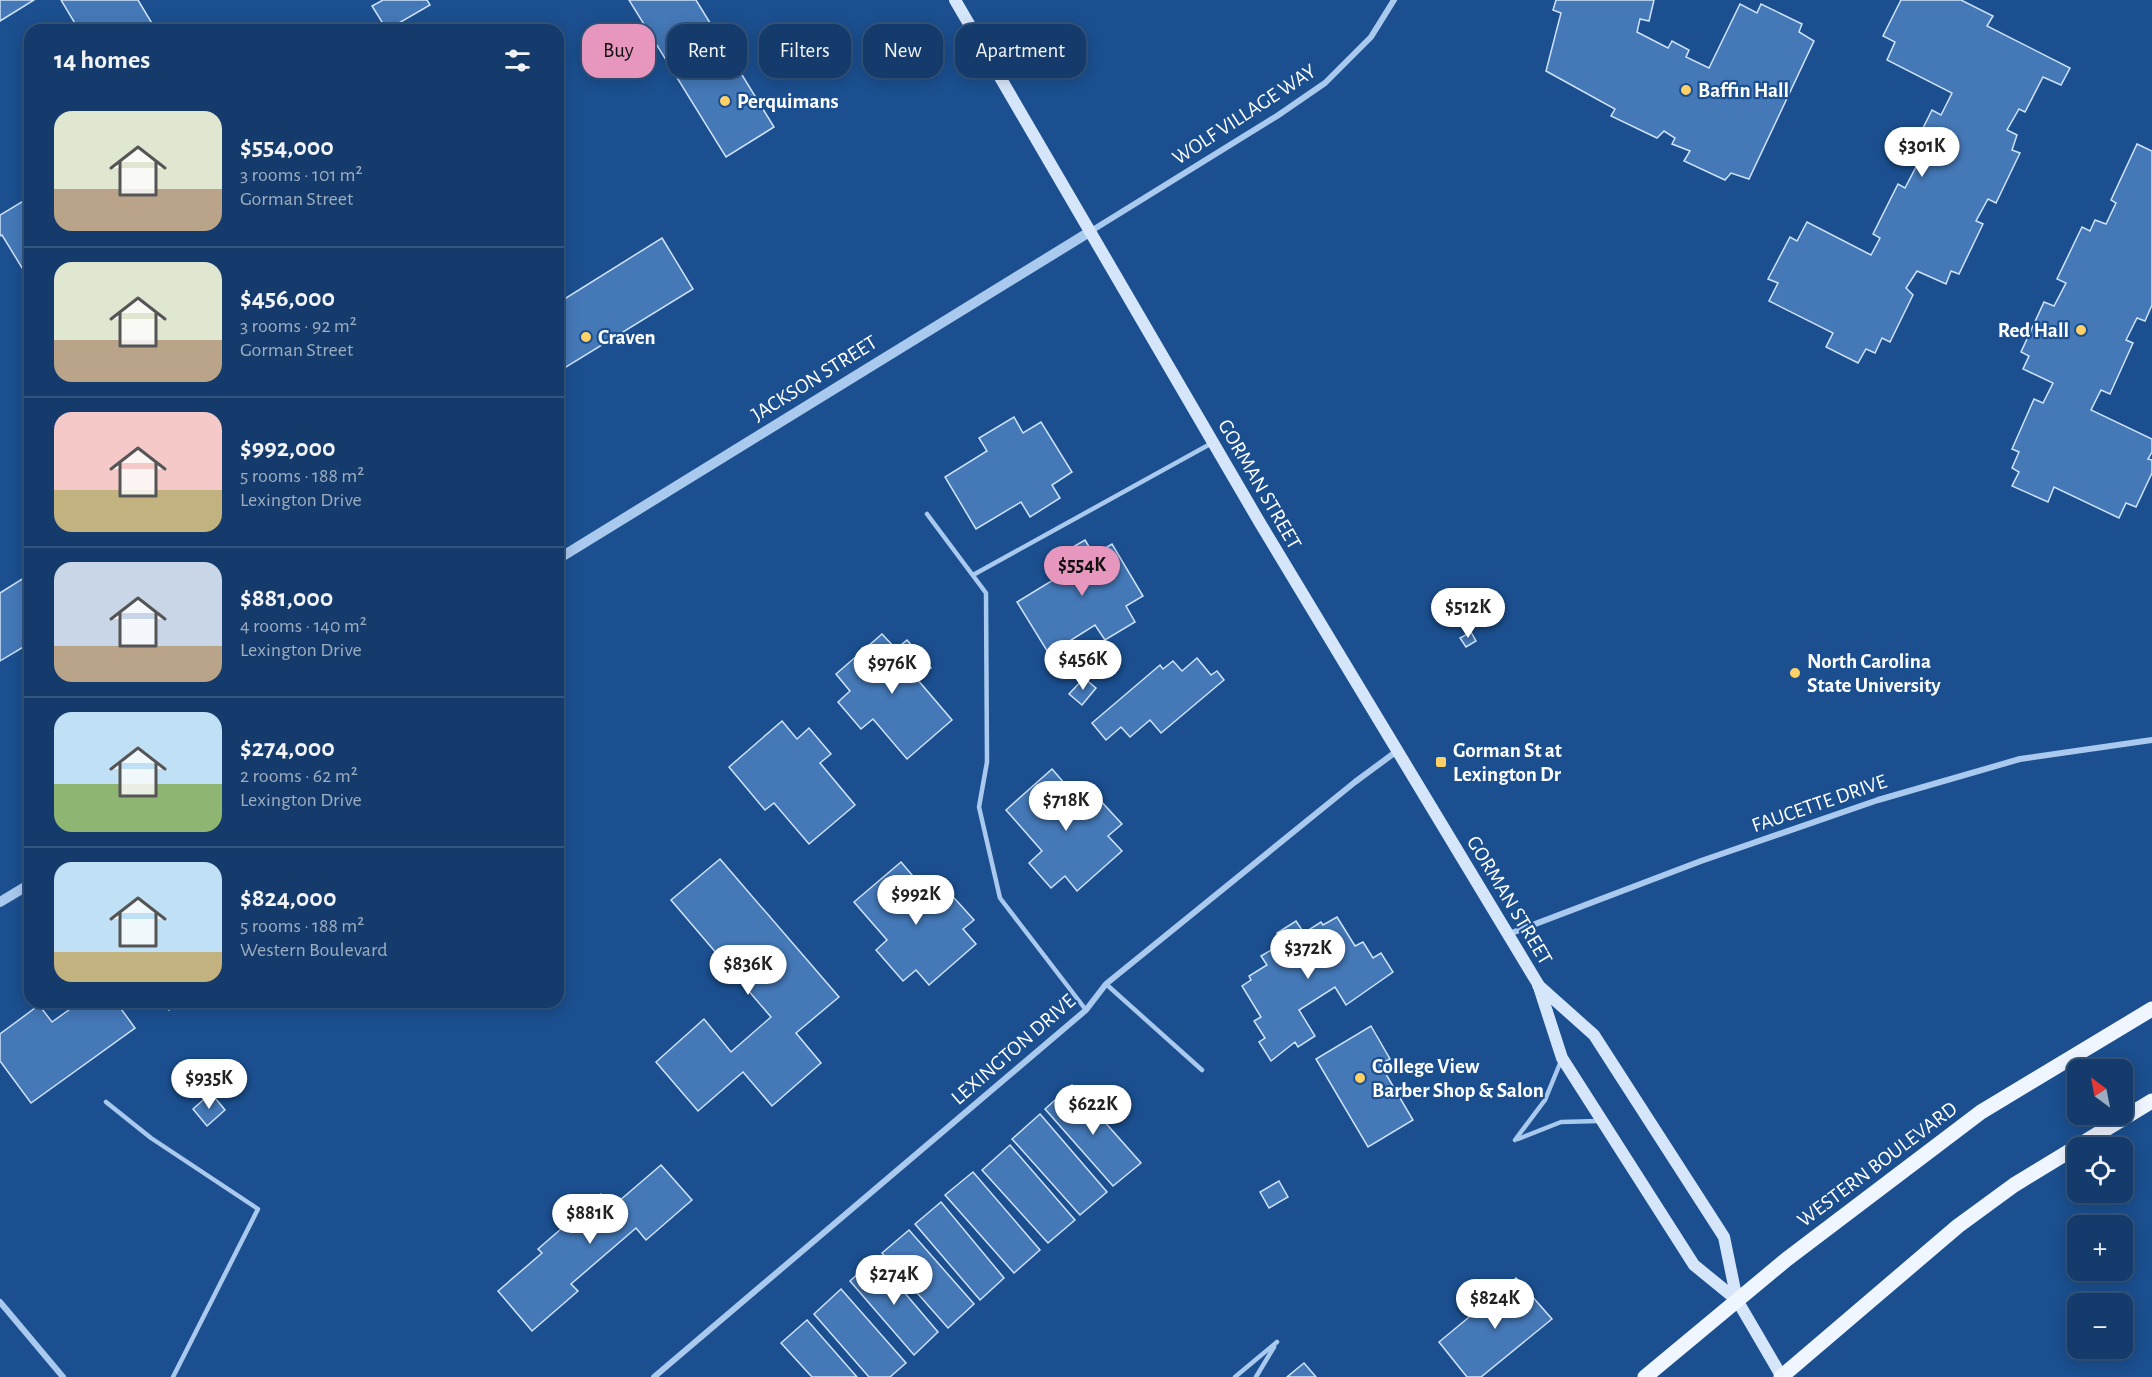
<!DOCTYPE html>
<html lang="en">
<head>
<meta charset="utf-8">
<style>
	:root { --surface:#143b6b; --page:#214673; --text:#f1f3f6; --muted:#9dadc1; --line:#33557e; --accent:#e797bd }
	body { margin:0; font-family:"Alegreya Sans",sans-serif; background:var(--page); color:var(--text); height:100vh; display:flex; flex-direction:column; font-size:22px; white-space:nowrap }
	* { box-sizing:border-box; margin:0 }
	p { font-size:20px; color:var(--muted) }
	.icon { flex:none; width:33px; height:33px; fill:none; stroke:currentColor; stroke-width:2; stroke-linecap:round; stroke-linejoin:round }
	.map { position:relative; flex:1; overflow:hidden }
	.drawer { position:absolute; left:24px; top:24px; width:540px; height:984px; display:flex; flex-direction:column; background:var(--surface); border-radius:18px; box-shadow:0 3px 15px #0003,0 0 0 2px var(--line) }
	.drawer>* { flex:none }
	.hud { position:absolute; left:582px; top:24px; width:570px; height:54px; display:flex; gap:12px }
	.needle { width:39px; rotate:328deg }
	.buttons { position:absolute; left:2067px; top:1059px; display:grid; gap:12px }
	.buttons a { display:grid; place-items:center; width:66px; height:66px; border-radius:12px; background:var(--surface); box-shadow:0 3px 15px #0003,0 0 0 2px var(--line); font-size:30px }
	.price { position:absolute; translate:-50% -51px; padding:0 14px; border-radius:21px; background:#fff; color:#222; font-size:20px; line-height:39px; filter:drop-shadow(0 2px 3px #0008) }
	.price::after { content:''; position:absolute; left:50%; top:36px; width:18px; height:14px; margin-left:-9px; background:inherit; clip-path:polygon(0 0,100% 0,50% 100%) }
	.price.selected { background:var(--accent); color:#111 }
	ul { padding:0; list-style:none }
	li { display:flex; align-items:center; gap:18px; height:150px; padding:0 30px }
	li+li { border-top:2px solid var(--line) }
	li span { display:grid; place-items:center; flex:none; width:168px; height:120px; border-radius:18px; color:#555 }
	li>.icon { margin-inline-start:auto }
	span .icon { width:72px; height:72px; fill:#fffc; stroke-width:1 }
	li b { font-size:26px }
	h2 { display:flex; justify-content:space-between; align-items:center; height:72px; padding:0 30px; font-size:26px }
	.tag { padding:0 21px; border-radius:18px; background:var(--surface); box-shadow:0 3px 15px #0003,0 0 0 2px var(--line); font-size:21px; line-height:54px }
	.tag.selected { background:var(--accent); color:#111 }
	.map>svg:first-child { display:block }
	.building { fill:#4478b7; stroke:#cfe3fa; stroke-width:1.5 }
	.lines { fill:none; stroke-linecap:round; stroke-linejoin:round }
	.service { stroke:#a9c9ee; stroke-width:4.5 }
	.minor { stroke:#a9c9ee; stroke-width:6 }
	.tertiary { stroke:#a9c9ee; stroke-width:10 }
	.secondary { stroke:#d6e6fa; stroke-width:12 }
	.primary { stroke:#f0f6ff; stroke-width:15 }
	.poi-dot { fill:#ffd166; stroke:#1b4f8f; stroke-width:2 }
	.labels { text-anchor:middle; stroke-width:4.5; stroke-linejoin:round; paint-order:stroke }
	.poi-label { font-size:21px; font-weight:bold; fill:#fff; stroke:#1b4f8f; text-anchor:start }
	.street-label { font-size:21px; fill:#fff; stroke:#1b4f8f }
</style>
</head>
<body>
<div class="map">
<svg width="2152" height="1377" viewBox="0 0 2152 1377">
	<rect width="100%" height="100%" fill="#1b4f8f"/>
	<g class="building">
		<path d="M0 0H34L0 21Z"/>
		<path d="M61 0H138L156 30H79Z"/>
		<path d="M383 0H427L430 5 387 30 372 6Z"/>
		<path d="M629 0H696L774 127 726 157Z"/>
		<path d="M1556 0H1654L1649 21 1640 19 1637 32 1668 48 1672 41 1689 50 1686 57 1709 68 1740 4 1757 13 1761 4 1802 24 1799 32 1814 41 1749 179 1731 173 1725 180 1684 161 1690 151 1672 144 1675 138 1664 131 1657 138 1611 116 1615 109 1546 71 1561 13 1553 10Z"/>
		<path d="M1901 0H1961L1993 16 1987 26 2070 68 2061 85 2043 77 2025 112 2019 109 2007 130 2017 135 2012 150 2020 153 1996 203 1988 199 1976 221 1983 224 1959 274 1951 271 1946 284 1917 271 1906 288 1913 295 1890 342 1882 338 1875 353 1866 349 1858 363 1826 347 1833 333 1769 301 1778 283 1768 279 1790 237 1797 241 1807 222 1871 255 1880 238 1873 234 1898 184 1905 188 1918 163 1908 158 1932 110 1941 115 1952 93 1887 60 1895 42 1883 36Z"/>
		<path d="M2137 144 2152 151V305L2145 321 2137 318 2126 340 2133 343 2110 394 2101 390 2091 410 2152 439V452L2148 459 2152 460V473L2136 507 2126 503 2119 518 2054 487 2048 502 2012 486 2019 472 2012 468 2019 452 2012 449 2034 399 2043 403 2053 383 2023 369 2029 356 2021 352 2044 302 2054 306 2066 283 2057 279 2082 227 2090 231 2095 220 2106 224 2116 203 2111 200Z"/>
		<path d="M30 197V274L27 276 2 235 0 236V215Z"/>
		<path d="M662 238 693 289 558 372V303Z"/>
		<path d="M1014 417 1023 433 1041 422 1072 472 1052 485 1060 498 1030 517 1021 502 976 529 945 477 987 451 979 438Z"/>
		<path d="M1085 540 1094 555 1112 544 1143 596 1126 606 1135 622 1105 640 1095 625 1049 654 1017 602 1063 574 1054 558Z"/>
		<path d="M30 574V643L0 661V593Z"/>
		<path d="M1471 632 1476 641 1466 647 1460 638Z"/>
		<path d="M882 634 896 649 907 640 931 668 917 679 952 720 907 759 873 719 861 729 838 702 850 691 836 674Z"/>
		<path d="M1197 658 1211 675 1217 671 1224 680 1161 733 1150 720 1130 737 1121 727 1106 740 1092 723 1160 665 1163 669 1173 661 1182 671Z"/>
		<path d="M1084 678 1096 688 1082 705 1069 694Z"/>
		<path d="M782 721 797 739 809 728 831 754 820 763 855 805 809 844 774 803 765 810 729 767Z"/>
		<path d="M1052 769 1086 808 1098 798 1122 824 1108 836 1122 851 1077 891 1065 876 1051 888 1029 863 1042 851 1006 810Z"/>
		<path d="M720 859 839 997 796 1033 821 1063 772 1106 743 1072 698 1111 656 1062 704 1019 731 1052 771 1017 671 900Z"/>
		<path d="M901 862 934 901 947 890 974 920 963 929 976 944 929 985 916 970 903 981 876 950 887 940 854 902Z"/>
		<path d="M1337 917 1355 946 1363 942 1373 958 1381 953 1393 972 1346 1005 1335 987 1299 1010 1315 1036 1298 1047 1295 1042 1271 1061 1259 1042 1265 1038 1254 1021 1261 1017 1242 986 1251 980 1249 976 1267 965 1261 956 1283 943 1277 933 1296 921 1304 933 1321 922 1323 925Z"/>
		<path d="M80 1002H116L135 1028 31 1103 0 1061V1034L39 1005 52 1022Z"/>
		<path d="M164 1002H182L169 1010Z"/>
		<path d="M1371 1026 1390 1059 1380 1064 1413 1120 1368 1147 1316 1059Z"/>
		<path d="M1072 1085 1141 1163 1113 1186 1045 1109Z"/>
		<path d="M211 1093 225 1110 207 1126 193 1109Z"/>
		<path d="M1040 1114 1107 1192 1080 1215 1012 1139Z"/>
		<path d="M1010 1145 1075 1220 1048 1243 982 1170Z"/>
		<path d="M661 1165 692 1200 646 1240 636 1228 571 1284 578 1291 532 1331 498 1291 542 1253 538 1249 601 1194 612 1207Z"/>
		<path d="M973 1172 1040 1250 1014 1273 945 1195Z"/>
		<path d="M1279 1181 1288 1197 1269 1208 1260 1192Z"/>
		<path d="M941 1202 1004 1278 980 1300 915 1224Z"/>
		<path d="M909 1230 974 1304 948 1328 882 1253Z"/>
		<path d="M875 1258 938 1332 914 1355 850 1281Z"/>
		<path d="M1516 1278 1552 1319 1481 1377H1467L1439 1342Z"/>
		<path d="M841 1289 906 1363 890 1377H869L814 1314Z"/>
		<path d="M807 1320 857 1377H812L781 1343Z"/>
		<path d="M1304 1363 1316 1377H1287Z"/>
	</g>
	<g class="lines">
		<g class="service">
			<path d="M927 514 986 593 987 762 979 807 1000 898 1086 1010"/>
			<path d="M973 575 1212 443"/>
			<path d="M1106 984 1202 1070"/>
			<path d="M106 1102 151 1138 258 1209 173 1377"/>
			<path d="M1518 1139 1561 1122 1599 1121"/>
			<path d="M1515 1140 1545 1100 1561 1061"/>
			<path d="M1235 1377 1277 1342"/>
			<path d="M1256 1377 1274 1347"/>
		</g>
		<g class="minor">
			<path d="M1091 231 1277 116 1325 83 1371 37 1394 0"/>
			<path d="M1509 934 1701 861 1878 800 2020 759 2152 740"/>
			<path d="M0 1302 63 1377"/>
			<path d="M654 1377 1086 1010 1106 984 1355 782 1397 751"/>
		</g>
		<g class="tertiary">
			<path d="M558 559 1091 231"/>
			<path d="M0 902 30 884"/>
		</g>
		<g class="secondary">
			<path d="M955 0 1260 523 1538 984 1562 1058 1694 1265 1737 1300"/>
			<path d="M1538 985 1594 1035 1724 1237 1737 1300 1782 1377"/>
		</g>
		<g class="primary">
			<path d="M1645 1377 1787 1259 1981 1112 2152 1009"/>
			<path d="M1781 1377 1958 1226 2014 1185 2152 1101"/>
		</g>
	</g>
	<g class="poi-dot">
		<circle cx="1686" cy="90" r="6"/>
		<circle cx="725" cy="101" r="6"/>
		<circle cx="2081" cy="330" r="6"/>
		<circle cx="586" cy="337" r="6"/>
		<circle cx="1795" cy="673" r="6"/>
		<rect x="1435" y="756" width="12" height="12" rx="3"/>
		<circle cx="1360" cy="1078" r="6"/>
	</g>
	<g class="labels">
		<g class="poi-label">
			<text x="1698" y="97">Baffin Hall</text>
			<text x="737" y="108">Perquimans</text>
			<text x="2069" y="337" text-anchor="end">Red Hall</text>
			<text x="598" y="344">Craven</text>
			<text x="1807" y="668">North Carolina<tspan x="1807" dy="24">State University</tspan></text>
			<text x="1453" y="757">Gorman St at<tspan x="1453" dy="24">Lexington Dr</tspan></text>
			<text x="1372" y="1073">College View<tspan x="1372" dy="24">Barber Shop &amp; Salon</tspan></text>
		</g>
		<g class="street-label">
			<text transform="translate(1244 114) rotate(-33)" y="7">WOLF VILLAGE WAY</text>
			<text transform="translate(814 378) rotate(-32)" y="7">JACKSON STREET</text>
			<text transform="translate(1260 484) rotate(60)" y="7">GORMAN STREET</text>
			<text transform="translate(1819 803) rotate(-19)" y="7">FAUCETTE DRIVE</text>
			<text transform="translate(1510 900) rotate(59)" y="7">GORMAN STREET</text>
			<text transform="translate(1013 1049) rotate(-41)" y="7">LEXINGTON DRIVE</text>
			<text transform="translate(1877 1164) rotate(-37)" y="7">WESTERN BOULEVARD</text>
		</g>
	</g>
</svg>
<div class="buttons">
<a><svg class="needle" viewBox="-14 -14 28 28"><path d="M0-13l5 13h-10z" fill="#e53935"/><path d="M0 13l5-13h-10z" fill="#9dadc1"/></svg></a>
<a><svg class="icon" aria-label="locate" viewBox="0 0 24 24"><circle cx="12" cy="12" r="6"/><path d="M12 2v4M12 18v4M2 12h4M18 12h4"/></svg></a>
<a>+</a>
<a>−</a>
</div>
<b class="price" style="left:1922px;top:178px">$301K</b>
<b class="price selected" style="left:1082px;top:597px">$554K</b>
<b class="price" style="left:1468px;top:639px">$512K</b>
<b class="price" style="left:1083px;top:691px">$456K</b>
<b class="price" style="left:892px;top:695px">$976K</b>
<b class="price" style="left:1066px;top:832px">$718K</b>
<b class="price" style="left:916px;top:926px">$992K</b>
<b class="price" style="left:1308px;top:980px">$372K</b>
<b class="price" style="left:748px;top:996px">$836K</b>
<b class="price" style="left:209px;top:1110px">$935K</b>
<b class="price" style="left:1093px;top:1136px">$622K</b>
<b class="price" style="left:590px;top:1245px">$881K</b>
<b class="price" style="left:894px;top:1306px">$274K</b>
<b class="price" style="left:1495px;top:1330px">$824K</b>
<div class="hud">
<a class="tag selected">Buy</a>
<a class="tag">Rent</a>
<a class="tag">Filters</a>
<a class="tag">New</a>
<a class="tag">Apartment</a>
</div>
<section class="drawer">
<h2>14 homes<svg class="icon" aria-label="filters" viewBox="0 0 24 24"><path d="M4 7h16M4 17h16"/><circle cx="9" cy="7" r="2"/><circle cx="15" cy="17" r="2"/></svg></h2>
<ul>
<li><span style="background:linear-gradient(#dfe7d0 65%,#b9a48a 0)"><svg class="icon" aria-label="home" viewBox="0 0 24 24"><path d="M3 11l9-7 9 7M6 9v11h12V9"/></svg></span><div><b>$554,000</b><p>3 rooms · 101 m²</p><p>Gorman Street</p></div></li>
<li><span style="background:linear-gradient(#dfe7d0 65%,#b9a48a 0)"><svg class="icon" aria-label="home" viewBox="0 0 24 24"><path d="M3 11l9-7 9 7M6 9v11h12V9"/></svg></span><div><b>$456,000</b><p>3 rooms · 92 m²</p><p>Gorman Street</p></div></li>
<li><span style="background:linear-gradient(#f6c9c9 65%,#c2b280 0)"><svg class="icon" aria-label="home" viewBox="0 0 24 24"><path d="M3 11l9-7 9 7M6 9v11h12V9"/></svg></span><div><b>$992,000</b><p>5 rooms · 188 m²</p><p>Lexington Drive</p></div></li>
<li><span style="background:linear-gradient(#c9d6e8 70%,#b9a48a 0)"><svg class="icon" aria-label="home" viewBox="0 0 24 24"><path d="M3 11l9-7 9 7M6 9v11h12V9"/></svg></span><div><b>$881,000</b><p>4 rooms · 140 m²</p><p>Lexington Drive</p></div></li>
<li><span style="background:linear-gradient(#bfe0f5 60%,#8fb573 0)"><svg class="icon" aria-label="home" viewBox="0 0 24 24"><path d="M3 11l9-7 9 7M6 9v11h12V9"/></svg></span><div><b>$274,000</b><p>2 rooms · 62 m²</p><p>Lexington Drive</p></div></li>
<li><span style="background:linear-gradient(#bfe0f5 75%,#c2b280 0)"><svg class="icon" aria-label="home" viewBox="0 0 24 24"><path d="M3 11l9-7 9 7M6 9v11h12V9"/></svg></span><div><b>$824,000</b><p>5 rooms · 188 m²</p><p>Western Boulevard</p></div></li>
</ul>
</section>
</div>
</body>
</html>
